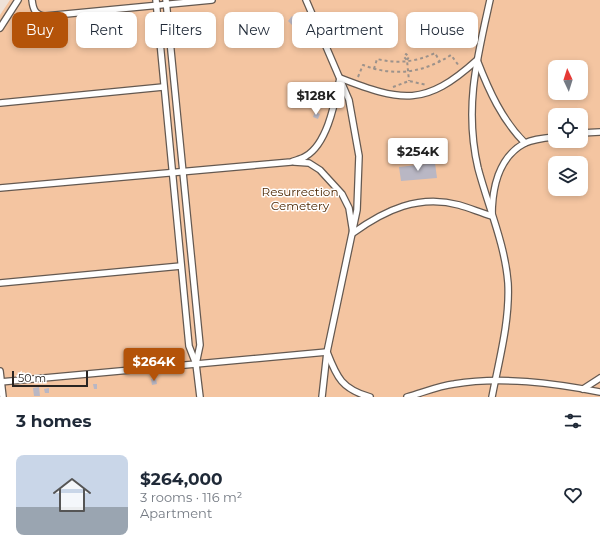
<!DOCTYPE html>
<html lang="en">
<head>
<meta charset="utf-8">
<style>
	:root { --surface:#fff; --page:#f6f6f7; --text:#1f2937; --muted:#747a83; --accent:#b45309 }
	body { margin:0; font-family:Montserrat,sans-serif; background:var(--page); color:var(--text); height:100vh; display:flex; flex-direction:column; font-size:15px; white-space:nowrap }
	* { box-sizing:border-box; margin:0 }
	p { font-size:13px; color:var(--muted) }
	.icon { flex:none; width:22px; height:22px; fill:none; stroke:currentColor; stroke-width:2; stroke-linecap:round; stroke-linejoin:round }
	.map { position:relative; height:397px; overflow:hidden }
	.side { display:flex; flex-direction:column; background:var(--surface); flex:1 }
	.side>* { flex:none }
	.guide { position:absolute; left:12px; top:12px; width:576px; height:36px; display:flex; gap:8px }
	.needle { width:26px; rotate:356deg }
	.controls { position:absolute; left:548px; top:60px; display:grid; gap:8px }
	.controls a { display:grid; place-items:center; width:40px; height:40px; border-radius:8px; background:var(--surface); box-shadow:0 2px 6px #0003; font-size:20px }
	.scale { position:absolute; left:12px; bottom:10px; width:76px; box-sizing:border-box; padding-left:4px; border:2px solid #292421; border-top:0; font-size:11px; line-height:14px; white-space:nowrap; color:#292421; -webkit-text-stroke:3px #fff; paint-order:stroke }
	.price { position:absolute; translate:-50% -34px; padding:0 9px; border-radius:4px; background:#fff; color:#222; font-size:13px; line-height:26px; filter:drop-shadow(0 1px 2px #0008) }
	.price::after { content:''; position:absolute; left:50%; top:24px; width:12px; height:9px; margin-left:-6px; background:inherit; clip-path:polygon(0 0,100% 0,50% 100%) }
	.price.on { background:var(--accent); color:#fff }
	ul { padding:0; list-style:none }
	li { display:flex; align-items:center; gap:12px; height:100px; padding:0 16px }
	li span { display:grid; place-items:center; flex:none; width:112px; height:80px; border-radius:8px; color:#555 }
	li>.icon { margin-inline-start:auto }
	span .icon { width:48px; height:48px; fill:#fffc; stroke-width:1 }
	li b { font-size:17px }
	h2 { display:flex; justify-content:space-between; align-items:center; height:48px; padding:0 16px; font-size:17px }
	.tag { padding:0 14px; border-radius:8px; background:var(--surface); box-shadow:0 2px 6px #0003; font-size:14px; line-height:36px }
	.tag.on { background:var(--accent); color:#fff }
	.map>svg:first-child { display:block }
	.green { fill:#f4c5a1; fill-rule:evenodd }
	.building { fill:#b9b7c4 }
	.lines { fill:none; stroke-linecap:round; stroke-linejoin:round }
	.lane-casing { stroke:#645951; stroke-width:8 }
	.path { stroke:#9c928b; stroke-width:2; stroke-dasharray:3 3; stroke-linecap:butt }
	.lane { stroke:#fff; stroke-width:5.5 }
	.labels { text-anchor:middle; stroke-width:3; stroke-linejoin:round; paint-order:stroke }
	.park-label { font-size:12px; fill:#4d2804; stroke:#fff }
</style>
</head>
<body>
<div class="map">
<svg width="600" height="397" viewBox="0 0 600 397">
	<rect width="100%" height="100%" fill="#efe2d8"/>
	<path class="green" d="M10 0H600V397H0V15ZM555 67H581V93H555ZM555 115H581V141H555ZM555 163H581V189H555Z"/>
	<g class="building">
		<path d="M292 16 296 20 292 25 288 21Z"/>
		<path d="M315 112 320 114 318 119 313 117Z"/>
		<path d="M435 163 437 178 401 181 399 167Z"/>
		<path d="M151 379H156L157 384 152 385Z"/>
		<path d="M93 384H97V389H94Z"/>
		<path d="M39 387 40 396H34L33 388Z"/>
		<path d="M49 388V393H45L44 389Z"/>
	</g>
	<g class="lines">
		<g class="lane-casing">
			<g id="lane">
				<path d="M32 0C33 9 35 15 45 16L212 0"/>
				<path d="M156 0 189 346 196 364 200 397"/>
				<path d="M166 0 200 345 196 364"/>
				<path d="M306 0 349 100 359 156 357 210 327 352 322 397"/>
				<path d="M490 0C477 58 464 108 478 168 488 206 505 244 508 283 510 321 499 360 492 397"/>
				<path d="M0 28 18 0"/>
				<path d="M0 103 163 87"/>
				<path d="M581 133 600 132"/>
				<path d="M294 162 309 163 320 170 342 194 349 208 353 233C385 210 419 194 459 205 470 208 481 213 492 216 492 190 498 157 525 143 534 139 545 138 555 137"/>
				<path d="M0 188 291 162C296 160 302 159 306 156 328 143 335 101 340 78 402 102 425 107 477 60 489 91 502 120 525 143"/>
				<path d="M0 283 181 266"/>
				<path d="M0 371 3 397"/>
				<path d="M0 382 327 352C337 378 342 389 370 397"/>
				<path d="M583 389 600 378"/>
				<path d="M407 397C422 393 438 386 454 384 501 376 553 383 600 392"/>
			</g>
		</g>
		<g class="path">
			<path d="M407 60 409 57 406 54 404 57 407 60 409 81"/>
			<path d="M374 69 377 59C398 64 416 62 435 53L440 62"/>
			<path d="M358 77 363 65C394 77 423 73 451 55L459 66"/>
			<path d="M393 87 409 81 427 85"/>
		</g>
		<use href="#lane" class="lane"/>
	</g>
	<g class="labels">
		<g class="park-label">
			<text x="300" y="196">Resurrection<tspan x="300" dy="14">Cemetery</tspan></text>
		</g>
	</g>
</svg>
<div class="controls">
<a><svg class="needle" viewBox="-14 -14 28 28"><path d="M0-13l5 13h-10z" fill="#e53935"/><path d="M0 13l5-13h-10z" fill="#747a83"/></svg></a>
<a><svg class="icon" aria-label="locate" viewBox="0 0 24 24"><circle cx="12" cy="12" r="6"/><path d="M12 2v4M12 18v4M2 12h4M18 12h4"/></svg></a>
<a><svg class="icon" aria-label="layers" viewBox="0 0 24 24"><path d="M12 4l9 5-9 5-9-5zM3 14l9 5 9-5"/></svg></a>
</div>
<div class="scale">50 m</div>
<b class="price" style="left:316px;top:116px">$128K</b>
<b class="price" style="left:418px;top:172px">$254K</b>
<b class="price on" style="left:154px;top:382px">$264K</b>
<div class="guide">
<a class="tag on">Buy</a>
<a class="tag">Rent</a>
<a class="tag">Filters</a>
<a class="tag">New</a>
<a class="tag">Apartment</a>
<a class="tag">House</a>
</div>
</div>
<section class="side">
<h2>3 homes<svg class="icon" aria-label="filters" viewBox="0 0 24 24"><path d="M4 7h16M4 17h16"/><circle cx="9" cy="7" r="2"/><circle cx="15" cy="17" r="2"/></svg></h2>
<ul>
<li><span style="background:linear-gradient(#c9d6e8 65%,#9aa5b1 0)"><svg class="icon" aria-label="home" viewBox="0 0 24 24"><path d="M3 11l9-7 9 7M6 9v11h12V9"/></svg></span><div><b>$264,000</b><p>3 rooms · 116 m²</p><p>Apartment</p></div><svg class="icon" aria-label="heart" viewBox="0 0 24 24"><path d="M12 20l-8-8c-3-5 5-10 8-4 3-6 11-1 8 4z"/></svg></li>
</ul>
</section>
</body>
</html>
